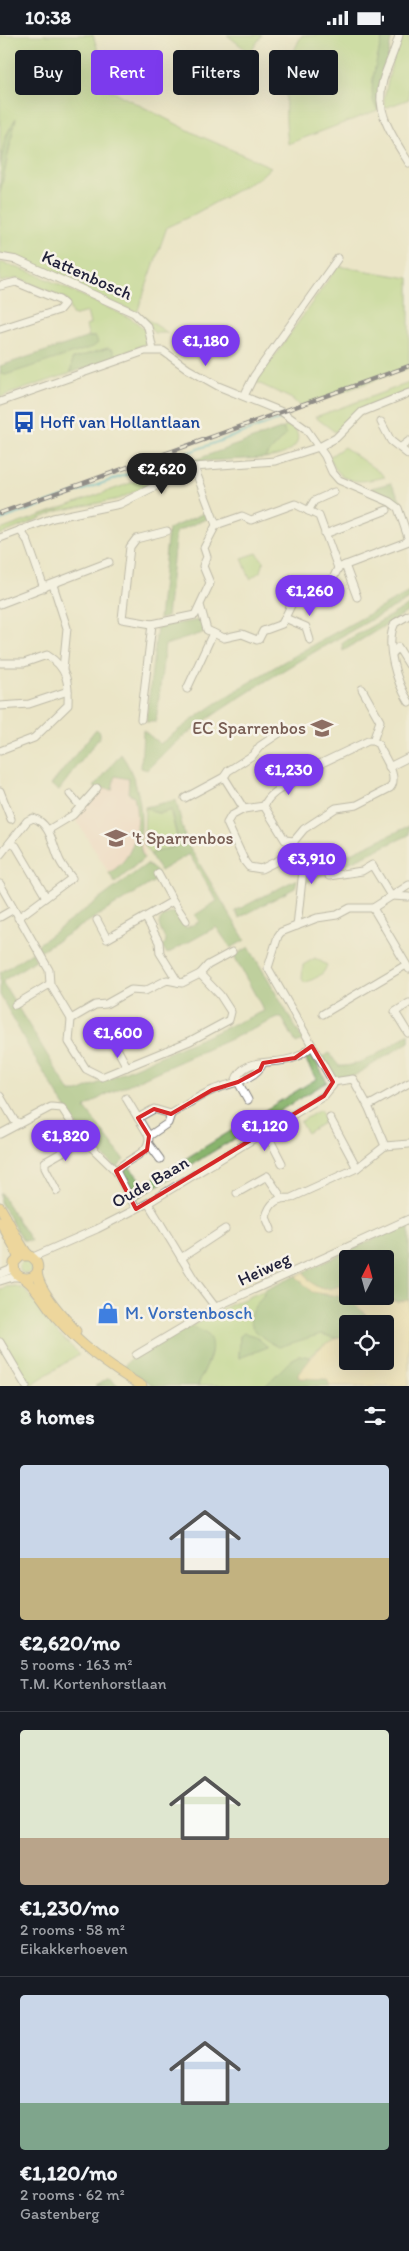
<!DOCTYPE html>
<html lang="en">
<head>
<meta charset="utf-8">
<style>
	:root { --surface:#171b24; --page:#242831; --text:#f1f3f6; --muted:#9ea1a6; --line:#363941; --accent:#7c3aed }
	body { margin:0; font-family:Itim,sans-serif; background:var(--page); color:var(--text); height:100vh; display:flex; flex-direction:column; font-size:19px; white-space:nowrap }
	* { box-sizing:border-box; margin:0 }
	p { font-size:16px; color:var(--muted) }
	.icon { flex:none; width:28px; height:28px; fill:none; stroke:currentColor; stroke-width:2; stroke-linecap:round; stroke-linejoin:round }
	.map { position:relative; height:1351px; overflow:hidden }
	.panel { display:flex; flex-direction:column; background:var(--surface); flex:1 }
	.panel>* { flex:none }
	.top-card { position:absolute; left:15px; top:15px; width:380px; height:45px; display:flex; gap:10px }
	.needle { width:32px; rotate:6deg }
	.controls { position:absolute; left:339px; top:1215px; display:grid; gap:10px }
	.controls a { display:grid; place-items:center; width:55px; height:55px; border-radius:5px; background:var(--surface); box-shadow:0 5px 20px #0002; font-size:25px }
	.price { position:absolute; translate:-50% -42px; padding:0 11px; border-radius:18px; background:var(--accent); color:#fff; font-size:16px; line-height:32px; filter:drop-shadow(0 1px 2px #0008) }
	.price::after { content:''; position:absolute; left:50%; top:30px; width:15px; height:11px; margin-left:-8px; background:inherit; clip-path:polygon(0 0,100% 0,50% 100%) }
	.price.current { background:#222; color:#fff }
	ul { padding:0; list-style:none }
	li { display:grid; align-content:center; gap:10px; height:265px; padding:0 20px }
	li+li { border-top:1px solid var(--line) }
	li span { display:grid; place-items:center; height:155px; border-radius:5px; color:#555 }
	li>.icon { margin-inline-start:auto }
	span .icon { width:90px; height:90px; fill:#fffc; stroke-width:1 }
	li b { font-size:21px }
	h2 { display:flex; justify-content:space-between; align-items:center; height:60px; padding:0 20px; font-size:21px }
	.pill { padding:0 18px; border-radius:5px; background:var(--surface); box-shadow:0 5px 20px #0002; font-size:18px; line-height:45px }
	.pill.current { background:var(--accent); color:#fff }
	.status { display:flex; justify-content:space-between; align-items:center; height:35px; padding:0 25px; background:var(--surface); direction:ltr }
	.status svg { height:14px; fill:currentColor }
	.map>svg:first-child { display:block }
	.built { fill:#f6d1c5 }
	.green { fill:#abd27c; stroke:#667a5c; fill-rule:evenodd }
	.forest { fill:#88b46c; stroke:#556b54 }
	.sand { fill:#eeda9e; stroke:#887e6c }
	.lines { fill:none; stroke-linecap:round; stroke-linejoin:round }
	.stream { stroke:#44b0c3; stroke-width:2.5 }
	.minor-casing { stroke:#868481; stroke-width:9 }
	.major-casing { stroke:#868481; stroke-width:11 }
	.minor { stroke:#fff; stroke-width:7 }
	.major { stroke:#efc469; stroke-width:9 }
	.rail-casing { stroke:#22223b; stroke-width:4.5 }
	.rail { stroke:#f7f3e8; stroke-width:2.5; stroke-dasharray:8; stroke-linecap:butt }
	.marked { fill:none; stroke:#d62828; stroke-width:4; stroke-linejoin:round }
	.labels { text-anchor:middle; stroke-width:5; stroke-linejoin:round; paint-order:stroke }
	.street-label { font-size:18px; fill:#22223b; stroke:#f7f3e8 }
	.transit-label { font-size:18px; fill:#164399; stroke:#f7f3e8; text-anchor:start }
	.education-label { font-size:18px; fill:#785e54; stroke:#f7f3e8; text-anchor:end }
	.shop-label { font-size:18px; fill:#366cbe; stroke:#f7f3e8; text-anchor:start }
</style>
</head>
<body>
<div class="status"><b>10:38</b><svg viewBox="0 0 49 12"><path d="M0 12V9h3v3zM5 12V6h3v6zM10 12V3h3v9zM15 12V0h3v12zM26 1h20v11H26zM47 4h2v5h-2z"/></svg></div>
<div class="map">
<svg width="409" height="1351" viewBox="0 0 409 1351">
	<rect width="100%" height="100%" fill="#f7f3e8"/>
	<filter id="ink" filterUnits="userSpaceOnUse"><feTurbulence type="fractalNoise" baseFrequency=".02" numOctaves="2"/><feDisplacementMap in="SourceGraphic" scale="10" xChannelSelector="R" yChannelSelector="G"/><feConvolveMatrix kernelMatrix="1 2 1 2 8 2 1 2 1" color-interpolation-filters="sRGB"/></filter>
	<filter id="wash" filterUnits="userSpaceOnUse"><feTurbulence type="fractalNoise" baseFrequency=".0096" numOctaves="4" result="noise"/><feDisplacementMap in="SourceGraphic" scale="20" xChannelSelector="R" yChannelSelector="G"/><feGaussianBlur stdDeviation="1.12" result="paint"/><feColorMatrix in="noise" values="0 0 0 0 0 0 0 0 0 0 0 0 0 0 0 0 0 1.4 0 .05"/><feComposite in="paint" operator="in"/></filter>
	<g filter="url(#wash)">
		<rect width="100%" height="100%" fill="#ebe5c7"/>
		<path class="built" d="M121 723 133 743 137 756 145 823 115 848 74 781Z"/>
		<g class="green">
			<path d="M0 0H93L102 28 100 34 96 37 102 51 198 100 271 132 259 143 191 181 167 192 137 278 0 220V158L15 86 5 102 0 128Z"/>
			<path d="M227 0H262L250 18Z"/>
			<path d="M302 0H383C379 20 365 59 378 75L288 109C284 74 283 31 302 0Z"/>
			<path d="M398 0H409V64L385 73 384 64Z"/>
			<path d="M0 227 36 239 130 283C138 288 150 297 147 308L116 322 113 315 108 313 72 324 71 338 0 362V337L5 340 97 309 96 302H89L86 291 90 289 87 277 73 281 66 264 18 243 0 247Z"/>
			<path d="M338 231 409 243V333L301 372 292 364 256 347Z"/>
			<path d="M141 280 168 298H154Z"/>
			<path d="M409 348V356L361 374 335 397 315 382Z"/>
			<path d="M291 389C311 411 282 422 264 423L286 400 283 393Z"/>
			<path d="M344 412 382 439 385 442C357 448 342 451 329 422Z"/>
			<path d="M189 427 190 429 119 464 58 476 0 500V495Z"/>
			<path d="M257 518 264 527 261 536 250 544 242 523Z"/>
			<path d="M145 772C154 779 161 780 170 775L179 810 150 819 144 809Z"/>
			<path d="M315 923 327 930C324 941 315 943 305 948L302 944 303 930Z"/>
			<path d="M320 1075 326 1086 307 1098 300 1087Z"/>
			<circle cx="26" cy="1232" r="7"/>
			<path d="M16 1251 25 1255 52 1292 79 1319 29 1351 0 1300V1255L4 1254V1252Z"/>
			<path d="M265 1255 252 1292 265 1304 321 1299 337 1303 317 1314 310 1322 299 1320 290 1326 265 1351H198C202 1332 222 1317 203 1300 199 1295 196 1293 190 1292L210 1279ZM240 1301 267 1312 239 1323Z"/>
		</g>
		<g class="forest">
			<path d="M383 0H392L378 75C364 59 379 20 383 0Z"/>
			<path d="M16 83 0 158C0 131 0 106 16 83Z"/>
			<path d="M89 302H96L98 308 93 312 5 340 1 338 0 331Z"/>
			<path d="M108 313 113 315 116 322 71 338 72 324Z"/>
			<path d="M283 393 286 400 264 423 206 426 190 429 189 427Z"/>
			<path d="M391 448 409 479V492L402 470 399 466 371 453Z"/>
			<path d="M209 476 211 482 176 497 167 582 159 584 168 494Z"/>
			<path d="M409 557V564C354 594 300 624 247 658 211 681 176 704 147 735L141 733 143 695 160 709C236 649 324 604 409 557Z"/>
			<path d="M409 570V576L343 616 342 608Z"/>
			<path d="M200 585 206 597 165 610 156 687H146L157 592Z"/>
			<path d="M96 694 100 697V702L59 755 51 750Z"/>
			<path d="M121 719C134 737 141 762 141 785 142 798 137 811 144 823L115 848 109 838C137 822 140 789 134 761L128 758 129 744 115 741 112 755 94 752Z"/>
			<path d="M176 765 186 806 245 905 231 913 216 892 167 919 162 911 166 907C163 897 153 888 165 881 170 878 172 877 177 878L186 893 199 887 195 880 217 866 189 819 160 836 150 819 179 810 171 775C161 779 154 779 145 772Z"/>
			<path d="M409 791V800L303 849 304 840Z"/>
			<path d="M147 829 157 837 158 844 40 916 37 910Z"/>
			<path d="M297 844 295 853 239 883 235 876Z"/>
			<path d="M249 912 303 1005 296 1008 282 983H278L105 1060 87 1071 85 1073 124 1125 116 1133 85 1104 34 1022 0 960V938L32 917 36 925 4 945 3 948 70 1057H78L264 976 234 921Z"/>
			<path d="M409 999V1007L354 1041 333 1042 322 1022 329 1018 339 1031C360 1033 392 1010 409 999Z"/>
			<path d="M309 1014 327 1047 137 1163 121 1138V1135L127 1129 144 1149 316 1044 302 1018Z"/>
			<path d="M0 1157 31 1206 22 1205 0 1167Z"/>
			<path d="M409 1188V1265L397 1267 378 1261H385V1224H348L347 1248C328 1256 316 1259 304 1237Z"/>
			<path d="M296 1241C304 1250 311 1255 322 1259 327 1261 332 1260 337 1261 353 1265 364 1274 369 1289H348L347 1302 337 1303 321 1299 279 1312C264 1304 240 1291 255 1271 260 1265 264 1263 265 1255Z"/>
			<path d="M190 1292C230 1300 203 1332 198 1351H154L123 1332C137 1316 168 1295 190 1292Z"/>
			<path d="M244 1298 255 1301 268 1312 239 1323 240 1301Z"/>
			<path d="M299 1320 310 1322V1326L298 1339 299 1343 327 1344 330 1351H265L290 1326Z"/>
			<path d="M109 1343 119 1351H95Z"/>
		</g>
		<path class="sand" d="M304 1237C316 1259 328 1256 347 1248L348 1261H378L397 1267 409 1265V1351H330L327 1344 299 1343 298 1339C315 1321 318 1305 347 1302L348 1326H385V1289H369L365 1278 352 1268 338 1261 312 1257 296 1241Z"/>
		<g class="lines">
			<path class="stream" d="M0 485 284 383"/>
		</g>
	</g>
	<g filter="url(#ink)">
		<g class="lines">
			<g class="minor-casing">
				<g id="minor">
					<path d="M399 0C395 16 388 29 383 45 374 77 393 102 409 128"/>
					<path d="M0 222 17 225 134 278 148 292 153 315"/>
					<path d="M0 251 16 247 59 265 64 269 59 275 0 294"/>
					<path d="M244 361 254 341 338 223"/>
					<path d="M0 367 145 316H163L188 334 218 351 282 377 306 394 325 421 332 437 339 445 390 467 398 473 409 505"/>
					<path d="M381 387 391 406 409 420"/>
					<path d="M401 412 409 406"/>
					<path d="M194 432 216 490"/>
					<path d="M308 476 314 466 334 457"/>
					<path d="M20 495 27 505 44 553"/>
					<path d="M325 499 387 475"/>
					<path d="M0 503 53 483 120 469 194 432 275 426 319 412 336 403 362 377 409 358"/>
					<path d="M345 530 357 562"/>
					<path d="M338 533 409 506"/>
					<path d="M53 550 67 593 63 634"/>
					<path d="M0 569 109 527"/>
					<path d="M409 580 395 588C384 610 397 648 409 667"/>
					<path d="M285 583 306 592 310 605"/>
					<path d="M152 589 122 584 130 512 136 504 167 496"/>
					<path d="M393 618 398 612 409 630"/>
					<path d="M0 628H24L47 620C68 633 69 648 68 670L34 703 0 716"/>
					<path d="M187 654 213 598"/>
					<path d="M362 654 380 686 373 706"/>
					<path d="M0 671 29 669 68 656"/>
					<path d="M141 684 152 589 195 580 210 548 203 531 207 522 204 513 216 490 242 481 251 485 295 469 319 481 338 533 331 548 295 562 282 589 263 596 259 604 257 605 242 599 224 603 207 595 200 570"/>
					<path d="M389 732 409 722"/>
					<path d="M224 742 244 774 264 771 285 805 294 806"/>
					<path d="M0 756 11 784"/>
					<path d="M70 759 81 772"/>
					<path d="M185 763 224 742 228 736 253 720 260 711 278 699"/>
					<path d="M244 774 231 781 227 788 245 827 249 832 261 834 293 818 294 806 304 794 336 773 357 770 390 753C400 742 383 721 378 709L373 706H368L305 736C295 751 272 752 264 771"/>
					<path d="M48 795 73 780 97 753"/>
					<path d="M10 808 16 811 46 862"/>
					<path d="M293 818 303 835 297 891"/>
					<path d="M0 820 27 786 33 783C51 788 53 812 60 826 63 832 68 838 72 843L18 883"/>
					<path d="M329 841 362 836 372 830 391 861"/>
					<path d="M0 849 49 935 50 949 71 984 69 1007 86 1034 102 1042 190 1006 229 985 231 977 220 960 200 939"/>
					<path d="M392 861 409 862"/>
					<path d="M173 866 186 886"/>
					<path d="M373 873 409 934"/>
					<path d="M0 882 14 874"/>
					<path d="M146 883 159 907 160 918 178 947"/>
					<path d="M97 885 107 904 173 866 158 839"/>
					<path d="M15 970 50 949"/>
					<path d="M323 979 406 930"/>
					<path d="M71 984 95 970 106 969 131 955 145 956 167 945 182 948 200 939 208 930 232 917"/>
					<path d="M408 998 395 977 409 968"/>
					<path d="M114 1008 127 1032"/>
					<path d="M235 1047C244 1019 275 1032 296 1022 302 1020 307 1015 312 1011"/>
					<path d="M238 1047 248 1065"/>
					<path d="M333 1047 268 933 278 901 281 897 317 883 337 880 350 873H373L409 850"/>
					<path d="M333 1047 353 1044 368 1071 385 1111"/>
					<path d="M0 1061 14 1085 19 1088"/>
					<path d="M126 1063 138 1083 154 1074 171 1079C185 1071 198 1061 213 1055 229 1048 255 1046 263 1028"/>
					<path d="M368 1071 409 1048"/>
					<path d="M138 1083 149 1101"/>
					<path d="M330 1083 357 1133"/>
					<path d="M266 1097 282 1128"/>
					<path d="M0 1099 51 1072 62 1073 80 1101 116 1136 136 1174"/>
					<path d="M149 1109 160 1124"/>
					<path d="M116 1136C127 1122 150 1121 149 1101L168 1088 171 1079"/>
					<path d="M57 1156 45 1133V1127L73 1111 80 1101"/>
					<path d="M237 1158 267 1141 282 1163"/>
					<path d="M148 1168 194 1244 216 1273"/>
					<path d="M271 1194 266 1182C270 1168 276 1163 291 1163L357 1133 385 1111 409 1109"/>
					<path d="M33 1222 97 1194 148 1168 324 1061 333 1050V1047"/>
					<path d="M181 1223 225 1194"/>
					<path d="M0 1239 10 1235 13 1231"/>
					<path d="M0 1246 13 1242H19"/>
					<path d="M0 1307 26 1351"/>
					<path d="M136 1320 220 1270 409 1184"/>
				</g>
			</g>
			<g class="major-casing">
				<g id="major">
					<path d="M0 1172C9 1186 16 1203 26 1217 29 1221 35 1223 37 1228 42 1243 23 1248 15 1237L14 1228 21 1221H30"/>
					<path d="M0 1186 15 1213 18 1223"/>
					<path d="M37 1237C39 1256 63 1281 76 1296"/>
					<path d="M25 1244C38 1253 46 1271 57 1283 80 1310 111 1333 142 1351"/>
				</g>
			</g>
			<use href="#minor" class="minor"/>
			<use href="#major" class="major"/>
			<g class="rail-casing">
				<path id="rail" d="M0 478 409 331"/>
			</g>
			<use href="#rail" class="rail"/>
		</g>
	</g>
	<path d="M0 0H409V1351H0ZM312 1011 333 1047 324 1061 136 1174 116 1136 147 1115 149 1101 138 1083 154 1074 171 1079 212 1055 238 1047 260 1035 263 1028 295 1023Z" fill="#ebe5c7" fill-opacity=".55" fill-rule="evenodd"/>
	<path class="marked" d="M312 1011 333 1047 324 1061 136 1174 116 1136 147 1115 149 1101 138 1083 154 1074 171 1079 212 1055 238 1047 260 1035 263 1028 295 1023Z"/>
	<defs>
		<g id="bus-bare" transform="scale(1.725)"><path d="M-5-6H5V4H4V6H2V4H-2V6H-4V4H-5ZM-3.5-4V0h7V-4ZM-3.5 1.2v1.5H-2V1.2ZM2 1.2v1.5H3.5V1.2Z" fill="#1a4fb4" stroke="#f7f3e8" stroke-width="2.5" paint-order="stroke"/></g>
		<g id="school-bare" transform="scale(1.725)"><path d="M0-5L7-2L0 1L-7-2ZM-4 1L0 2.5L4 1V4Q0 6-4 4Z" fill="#8d6e63" stroke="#f7f3e8" stroke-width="2.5" paint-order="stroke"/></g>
		<g id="shop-bare" transform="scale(1.725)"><path d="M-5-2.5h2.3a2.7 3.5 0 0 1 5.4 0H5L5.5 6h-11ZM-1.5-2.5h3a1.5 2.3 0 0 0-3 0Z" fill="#3f7fe0" stroke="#f7f3e8" stroke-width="2.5" paint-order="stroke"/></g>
	</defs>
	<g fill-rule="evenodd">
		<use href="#bus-bare" x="24" y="387"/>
		<use href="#school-bare" x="322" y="693"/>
		<use href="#school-bare" x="116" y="803"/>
		<use href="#shop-bare" x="108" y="1278"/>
	</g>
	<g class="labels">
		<g class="street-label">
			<text transform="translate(87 240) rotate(24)" y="6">Kattenbosch</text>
			<text transform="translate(150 1147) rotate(-30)" y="6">Oude Baan</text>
			<text transform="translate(264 1234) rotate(-25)" y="6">Heiweg</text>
		</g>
		<g class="transit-label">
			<text x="40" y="393">Hoff van Hollantlaan</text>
		</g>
		<g class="education-label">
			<text x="306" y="699">EC Sparrenbos</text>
			<text x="132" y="809" text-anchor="start">'t Sparrenbos</text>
		</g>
		<g class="shop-label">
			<text x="125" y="1284">M. Vorstenbosch</text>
		</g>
	</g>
</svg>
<div class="controls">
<a><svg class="needle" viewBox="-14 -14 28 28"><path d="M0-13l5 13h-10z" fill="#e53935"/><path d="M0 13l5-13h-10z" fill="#9ea1a6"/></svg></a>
<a><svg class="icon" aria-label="locate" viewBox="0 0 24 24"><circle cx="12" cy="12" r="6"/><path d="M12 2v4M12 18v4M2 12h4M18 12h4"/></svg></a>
</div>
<b class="price" style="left:206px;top:332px">€1,180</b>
<b class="price current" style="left:162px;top:460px">€2,620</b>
<b class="price" style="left:310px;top:582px">€1,260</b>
<b class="price" style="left:289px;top:761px">€1,230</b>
<b class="price" style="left:312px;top:850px">€3,910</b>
<b class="price" style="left:118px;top:1024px">€1,600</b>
<b class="price" style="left:265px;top:1117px">€1,120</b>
<b class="price" style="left:66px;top:1127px">€1,820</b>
<div class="top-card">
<a class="pill">Buy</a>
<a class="pill current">Rent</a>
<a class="pill">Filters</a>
<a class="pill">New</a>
</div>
</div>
<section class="panel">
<h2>8 homes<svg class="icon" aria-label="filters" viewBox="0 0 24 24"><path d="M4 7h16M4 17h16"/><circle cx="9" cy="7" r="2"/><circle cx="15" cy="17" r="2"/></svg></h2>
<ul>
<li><span style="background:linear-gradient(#c9d6e8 60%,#c2b280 0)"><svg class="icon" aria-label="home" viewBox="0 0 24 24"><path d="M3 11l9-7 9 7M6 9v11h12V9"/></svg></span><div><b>€2,620/mo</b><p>5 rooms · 163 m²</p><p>T.M. Kortenhorstlaan</p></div></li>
<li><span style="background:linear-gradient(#dfe7d0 70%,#b9a48a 0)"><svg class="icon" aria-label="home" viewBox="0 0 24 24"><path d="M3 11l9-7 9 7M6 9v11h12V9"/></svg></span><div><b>€1,230/mo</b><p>2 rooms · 58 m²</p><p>Eikakkerhoeven</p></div></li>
<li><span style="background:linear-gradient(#c9d6e8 70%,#7fa58c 0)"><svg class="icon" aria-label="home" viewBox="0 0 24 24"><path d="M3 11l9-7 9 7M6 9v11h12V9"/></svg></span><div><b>€1,120/mo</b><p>2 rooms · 62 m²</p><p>Gastenberg</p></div></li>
</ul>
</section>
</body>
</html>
